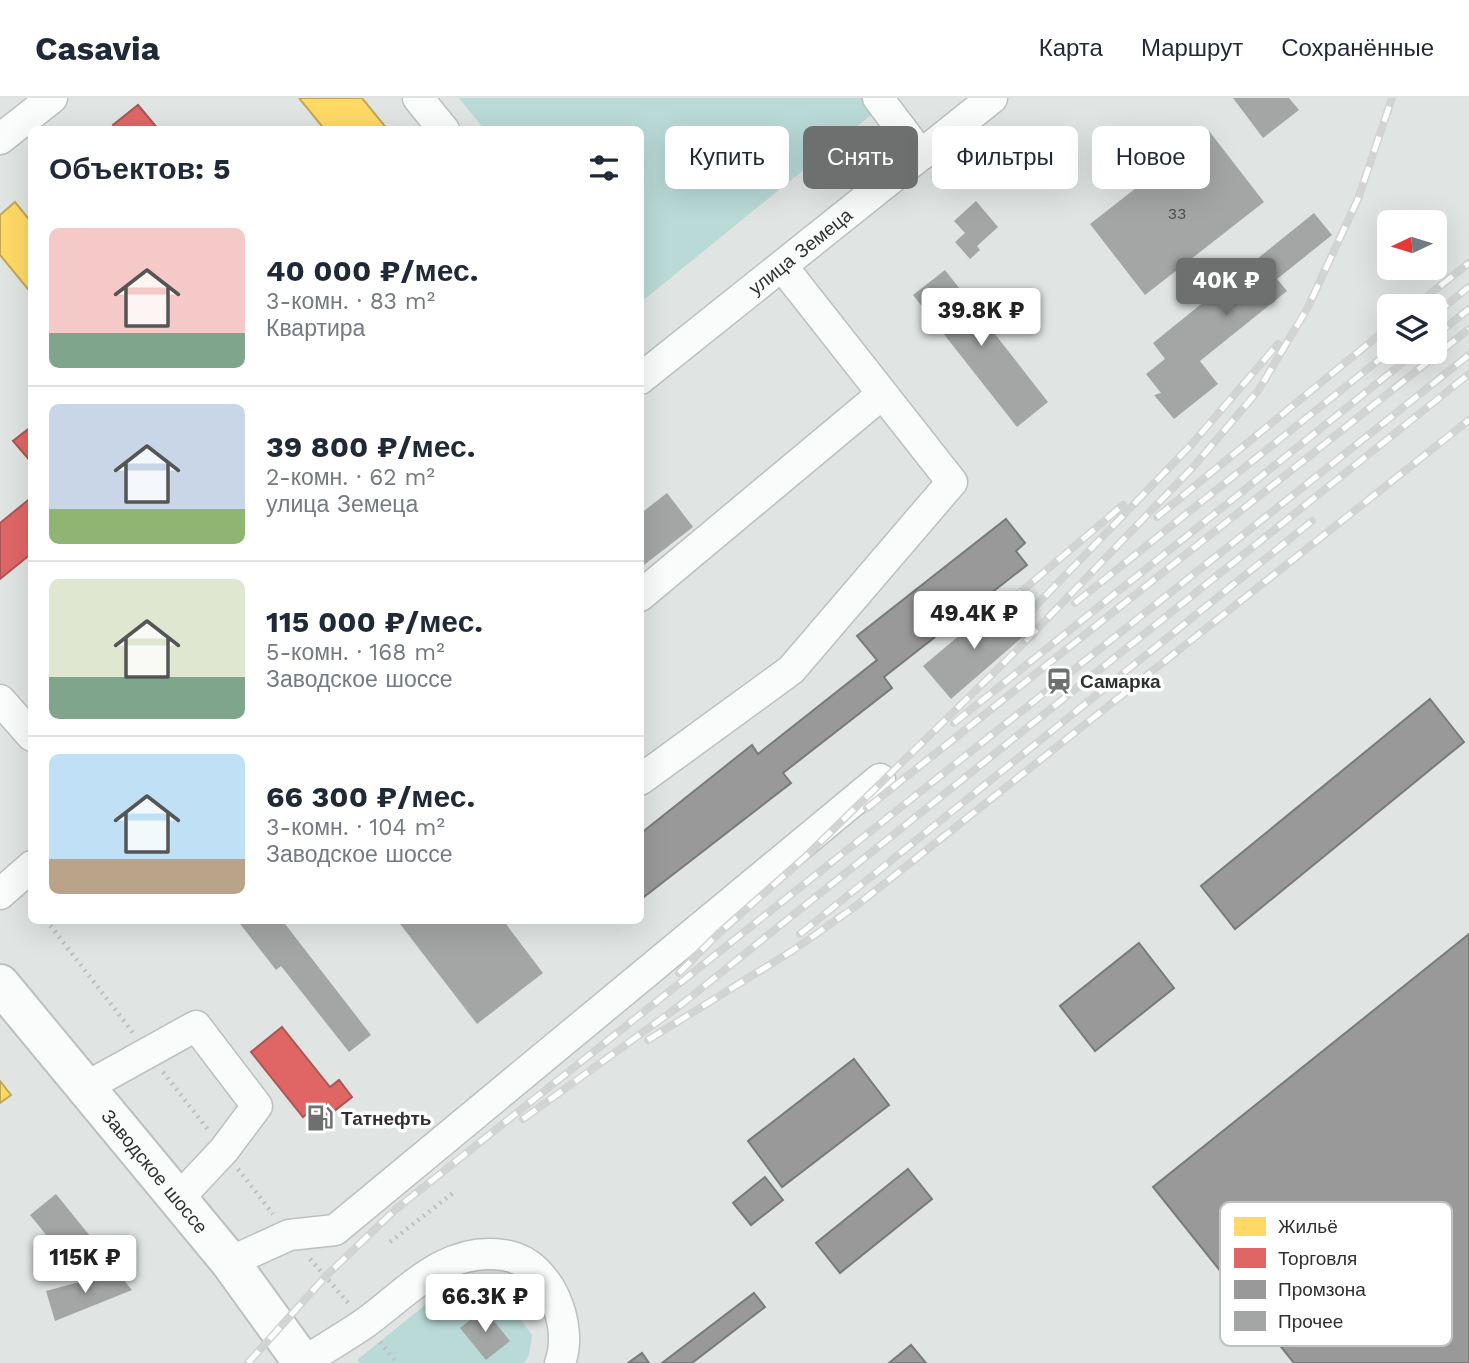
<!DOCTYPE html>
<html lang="ru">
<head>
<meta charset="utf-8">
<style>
	:root { --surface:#fff; --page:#f6f6f7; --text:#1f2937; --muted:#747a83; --line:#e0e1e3; --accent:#6d706f }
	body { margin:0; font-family:"Work Sans",sans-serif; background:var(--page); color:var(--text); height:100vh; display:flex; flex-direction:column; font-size:26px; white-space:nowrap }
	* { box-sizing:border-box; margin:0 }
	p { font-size:23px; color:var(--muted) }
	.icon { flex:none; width:38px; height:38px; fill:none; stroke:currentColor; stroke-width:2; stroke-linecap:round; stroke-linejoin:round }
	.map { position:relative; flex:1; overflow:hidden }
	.details { position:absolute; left:28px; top:28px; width:616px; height:798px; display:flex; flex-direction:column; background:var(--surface); border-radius:10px; box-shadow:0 7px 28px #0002 }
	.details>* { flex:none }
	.hud { position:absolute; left:665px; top:28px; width:665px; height:63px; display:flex; gap:14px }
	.needle { width:46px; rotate:266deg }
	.tools { position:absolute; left:1377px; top:112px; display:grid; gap:14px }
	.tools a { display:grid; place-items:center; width:70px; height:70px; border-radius:10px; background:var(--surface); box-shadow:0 7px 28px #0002; font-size:35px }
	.price { position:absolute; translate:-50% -60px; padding:0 16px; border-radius:7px; background:#fff; color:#222; font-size:23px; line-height:46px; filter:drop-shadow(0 2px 4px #0008) }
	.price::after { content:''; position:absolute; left:50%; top:42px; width:21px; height:16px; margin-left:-10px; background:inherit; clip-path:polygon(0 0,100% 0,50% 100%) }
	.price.on { background:var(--accent); color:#fff }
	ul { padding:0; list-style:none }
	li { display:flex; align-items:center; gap:21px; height:175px; padding:0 21px }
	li+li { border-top:2px solid var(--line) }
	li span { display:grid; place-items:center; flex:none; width:196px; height:140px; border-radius:10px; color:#555 }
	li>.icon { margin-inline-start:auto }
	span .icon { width:84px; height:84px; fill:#fffc; stroke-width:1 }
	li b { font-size:30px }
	h2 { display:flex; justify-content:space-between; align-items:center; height:84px; padding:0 21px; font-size:30px }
	.pill { padding:0 24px; border-radius:10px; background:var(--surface); box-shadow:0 7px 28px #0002; font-size:24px; line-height:63px }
	.pill.on { background:var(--accent); color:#fff }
	header { display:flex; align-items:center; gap:42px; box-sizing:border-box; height:98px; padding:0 35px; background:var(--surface); border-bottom:2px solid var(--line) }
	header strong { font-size:33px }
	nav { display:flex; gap:38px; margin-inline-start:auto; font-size:24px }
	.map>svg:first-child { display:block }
	.green { fill:#b9dad7 }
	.homes { fill:#ffd966; stroke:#c1a756; stroke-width:2 }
	.shops { fill:#e06666; stroke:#ab5656; stroke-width:2 }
	.industry { fill:#999; stroke:#797a7a; stroke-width:2 }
	.building { fill:#a3a6a5 }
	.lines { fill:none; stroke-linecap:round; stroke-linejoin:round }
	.minor-casing { stroke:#bdc0c0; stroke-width:33 }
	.major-casing { stroke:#bdc0c0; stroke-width:42 }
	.path { stroke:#bfc1c1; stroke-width:4.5; stroke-dasharray:2 5; stroke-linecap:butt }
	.minor { stroke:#fafbfb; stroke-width:30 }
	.major { stroke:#fafbfb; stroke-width:38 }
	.rail-casing { stroke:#d2d3d3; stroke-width:8 }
	.rail { stroke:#fff; stroke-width:5; stroke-dasharray:16; stroke-linecap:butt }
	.labels { text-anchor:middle; stroke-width:7; stroke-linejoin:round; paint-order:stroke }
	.number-label { font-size:16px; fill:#4c4e4e }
	.street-label { font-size:19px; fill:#2f3131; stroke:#fff }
	.poi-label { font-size:19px; font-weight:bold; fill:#2f3131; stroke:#fff; text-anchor:start }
	.key { fill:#fff; stroke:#c1c1c1; stroke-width:2 }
	.key-label { font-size:19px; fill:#2f3131 }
</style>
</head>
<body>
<header>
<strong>Casavia</strong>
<nav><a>Карта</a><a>Маршрут</a><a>Сохранённые</a></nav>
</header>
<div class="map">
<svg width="1469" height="1265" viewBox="0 0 1469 1265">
	<rect width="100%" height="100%" fill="#e0e4e3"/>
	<g class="green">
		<path d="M459 0H865L876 13 641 204 640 32 484 31Z"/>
		<path d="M466 1174 483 1195 501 1194 532 1237 529 1257 524 1265H360L357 1262Z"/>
	</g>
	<g class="homes">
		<path d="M299 0H362L388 32H325Z"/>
		<path d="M15 104 32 125V196L0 157V117Z"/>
		<path d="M0 983 11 997 0 1005Z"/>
	</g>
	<g class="shops">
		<path d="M138 7 159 32H117L113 27Z"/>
		<path d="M32 328V365L13 343Z"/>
		<path d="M32 399V455L0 481V425Z"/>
		<path d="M282 929 330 989 339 982 352 999 319 1025 310 1013 303 1019 251 954Z"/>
	</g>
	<g class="industry">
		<path d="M1006 421 1025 445 1016 453 1027 467 884 579 892 590 783 675 791 685 640 802V736L752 647 758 656 877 562 857 538Z"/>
		<path d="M1430 601 1464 644 1235 831 1201 788Z"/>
		<path d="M1469 836V1265H1294L1153 1089Z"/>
		<path d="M1139 845 1174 890 1095 953 1060 908Z"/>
		<path d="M854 961 889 1007 782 1089 748 1043Z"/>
		<path d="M908 1071 932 1101 840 1175 816 1145Z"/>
		<path d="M765 1079 783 1102 751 1127 733 1105Z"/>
		<path d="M754 1195 765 1209 692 1265H662Z"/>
		<path d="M911 1247 926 1265H889Z"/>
		<path d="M642 1255 649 1265H628Z"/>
	</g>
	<g class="building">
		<path d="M1233 0H1289L1299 12 1263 40Z"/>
		<path d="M1209 33 1264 104 1145 197 1090 126Z"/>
		<path d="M976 103 998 129 977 148 980 152 970 161 955 144 965 135 954 123Z"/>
		<path d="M1314 115 1332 137 1277 181 1287 193 1200 263 1218 286 1174 321 1154 297 1161 295 1146 276 1165 261 1153 245Z"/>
		<path d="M945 172 1048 304 1017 329 913 197Z"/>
		<path d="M667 395 693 429 640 470V416Z"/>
		<path d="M998 505 1025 537 951 601 923 568Z"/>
		<path d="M237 822H282L371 937 349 954 281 868 276 872Z"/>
		<path d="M397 822H503L543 875 477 926Z"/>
		<path d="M56 1096 103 1154 77 1175 30 1117Z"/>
		<path d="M117 1174 132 1192 55 1223 46 1193Z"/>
		<path d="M484 1211 510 1243 486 1262 460 1230Z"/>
	</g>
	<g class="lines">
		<g class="minor-casing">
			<g id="minor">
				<path d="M418 0 444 32"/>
				<path d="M878 0 921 57"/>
				<path d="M0 41 52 0"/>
				<path id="s1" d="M640 281 992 0"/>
				<path d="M640 498 881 297"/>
				<path d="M0 602 32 638"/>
				<path d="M640 682 791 572 952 384 782 168"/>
				<path d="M0 796 32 768"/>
				<path d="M86 989 196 928 257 1008 224 1052 178 1101"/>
				<path d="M230 1164 289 1137 335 1132 880 681"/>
				<path d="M303 1265C323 1251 345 1239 365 1225 408 1194 446 1148 503 1157 524 1160 537 1171 549 1189 562 1211 569 1240 560 1265"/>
			</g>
		</g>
		<g class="major-casing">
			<g id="major">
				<path id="s2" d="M0 886 230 1164 303 1265"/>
			</g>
		</g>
		<g class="path">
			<path d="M46 822 134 936"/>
			<path d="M163 974 209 1033"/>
			<path d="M238 1071 273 1116"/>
			<path d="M390 1144 453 1095"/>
			<path d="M310 1161 350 1207"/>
			<path d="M380 1244 397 1265"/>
		</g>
		<use href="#minor" class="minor"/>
		<use href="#major" class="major"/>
		<g class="rail-casing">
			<g id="rail">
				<path d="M1415 208 1469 165"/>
				<path d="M1435 216 1469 189"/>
				<path d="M1435 238 1469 211"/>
				<path d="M1157 419 1390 228"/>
				<path d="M1009 504 1123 407"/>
				<path d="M1075 505 1390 253"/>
				<path d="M1023 521 1191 347 1278 246"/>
				<path d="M954 625 1416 254"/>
				<path d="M867 710 1469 231"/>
				<path d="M800 836 1312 423"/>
				<path d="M679 875 718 836 804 760 1018 551 1194 368 1258 293 1307 211 1358 101 1392 0"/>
				<path d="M648 942 792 853 856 808 1469 322"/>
				<path d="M523 1021 682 906 1469 276"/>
				<path d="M248 1265 326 1178 396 1111 1469 257"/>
			</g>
		</g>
		<use href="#rail" class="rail"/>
	</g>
	<defs>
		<g id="station-bare" transform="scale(2.1)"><path d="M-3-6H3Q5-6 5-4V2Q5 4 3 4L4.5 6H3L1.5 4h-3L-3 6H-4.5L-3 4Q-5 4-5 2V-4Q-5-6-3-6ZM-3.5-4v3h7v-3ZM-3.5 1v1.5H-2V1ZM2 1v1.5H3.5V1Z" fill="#6d706f" stroke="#fff" stroke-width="2.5" paint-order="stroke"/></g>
		<g id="fuel-bare" transform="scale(2.1)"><path d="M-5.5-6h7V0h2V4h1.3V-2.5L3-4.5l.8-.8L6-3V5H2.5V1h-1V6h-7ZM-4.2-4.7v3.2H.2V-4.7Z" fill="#6d706f" stroke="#fff" stroke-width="2.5" paint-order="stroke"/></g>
	</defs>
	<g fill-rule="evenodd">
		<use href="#station-bare" x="1059" y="583"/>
		<use href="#fuel-bare" x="320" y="1020"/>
	</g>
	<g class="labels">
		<g class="number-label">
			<text x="1177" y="121">33</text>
		</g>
		<g class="street-label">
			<text dy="7" stroke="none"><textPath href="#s1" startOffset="205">улица Земеца</textPath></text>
			<text dy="7" stroke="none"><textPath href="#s2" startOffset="243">Заводское шоссе</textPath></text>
		</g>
		<g class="poi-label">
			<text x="1080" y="590">Самарка</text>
			<text x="341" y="1027">Татнефть</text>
		</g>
	</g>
	<rect x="1220" y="1104" width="232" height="144" rx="10" class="key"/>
	<rect x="1234" y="1119" width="32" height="19" fill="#ffd966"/>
	<rect x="1234" y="1150" width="32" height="20" fill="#e06666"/>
	<rect x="1234" y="1182" width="32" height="19" fill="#999"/>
	<rect x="1234" y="1213" width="32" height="20" fill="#a3a6a5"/>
	<g class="key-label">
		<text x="1278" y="1135">Жильё</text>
		<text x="1278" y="1167">Торговля</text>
		<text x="1278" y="1198">Промзона</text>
		<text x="1278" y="1230">Прочее</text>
	</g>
</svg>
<div class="tools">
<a><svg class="needle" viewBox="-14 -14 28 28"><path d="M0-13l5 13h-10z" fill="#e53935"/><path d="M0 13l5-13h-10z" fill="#747a83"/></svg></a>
<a><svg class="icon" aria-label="layers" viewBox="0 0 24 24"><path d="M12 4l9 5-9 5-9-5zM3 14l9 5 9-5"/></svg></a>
</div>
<b class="price on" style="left:1226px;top:220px">40K ₽</b>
<b class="price" style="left:981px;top:250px">39.8K ₽</b>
<b class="price" style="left:974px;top:553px">49.4K ₽</b>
<b class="price" style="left:85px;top:1197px">115K ₽</b>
<b class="price" style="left:485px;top:1236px">66.3K ₽</b>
<div class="hud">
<a class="pill">Купить</a>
<a class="pill on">Снять</a>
<a class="pill">Фильтры</a>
<a class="pill">Новое</a>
</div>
<section class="details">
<h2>Объектов: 5<svg class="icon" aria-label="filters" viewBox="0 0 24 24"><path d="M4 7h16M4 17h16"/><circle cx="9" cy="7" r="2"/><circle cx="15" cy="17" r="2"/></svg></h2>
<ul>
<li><span style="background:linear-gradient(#f6c9c9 75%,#7fa58c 0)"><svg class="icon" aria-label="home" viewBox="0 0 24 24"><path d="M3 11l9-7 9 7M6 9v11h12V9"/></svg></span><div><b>40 000 ₽/мес.</b><p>3-комн. · 83 m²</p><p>Квартира</p></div></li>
<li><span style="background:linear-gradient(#c9d6e8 75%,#8fb573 0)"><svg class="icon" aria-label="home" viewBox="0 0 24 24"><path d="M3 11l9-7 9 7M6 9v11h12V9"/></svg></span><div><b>39 800 ₽/мес.</b><p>2-комн. · 62 m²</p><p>улица Земеца</p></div></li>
<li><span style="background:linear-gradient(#dfe7d0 70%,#7fa58c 0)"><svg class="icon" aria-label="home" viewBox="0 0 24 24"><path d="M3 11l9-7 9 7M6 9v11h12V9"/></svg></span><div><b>115 000 ₽/мес.</b><p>5-комн. · 168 m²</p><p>Заводское шоссе</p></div></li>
<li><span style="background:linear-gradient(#bfe0f5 75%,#b9a48a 0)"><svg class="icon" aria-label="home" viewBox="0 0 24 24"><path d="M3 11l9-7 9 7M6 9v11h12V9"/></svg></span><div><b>66 300 ₽/мес.</b><p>3-комн. · 104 m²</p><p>Заводское шоссе</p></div></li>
</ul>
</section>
</div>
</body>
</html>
